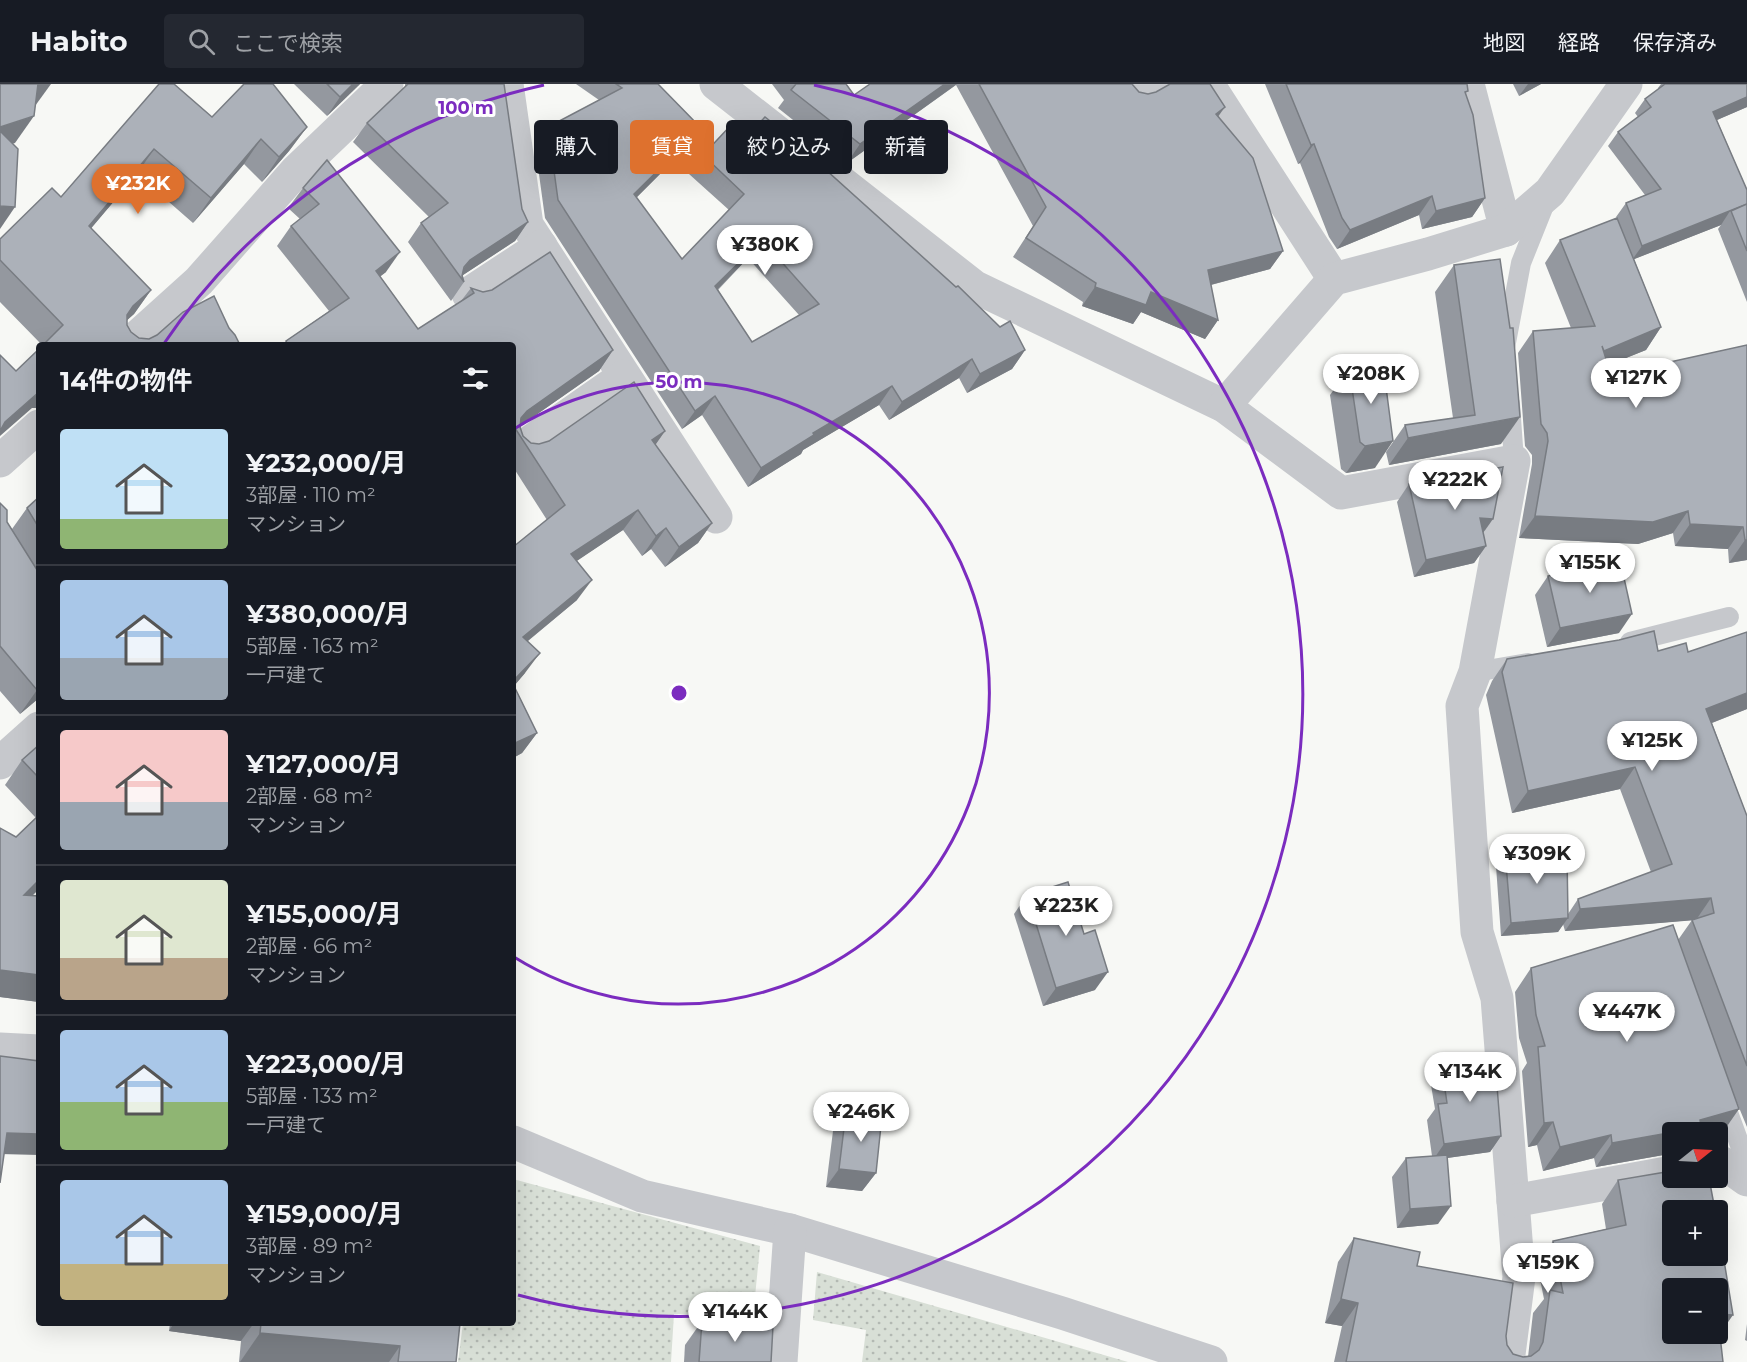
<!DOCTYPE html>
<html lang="ja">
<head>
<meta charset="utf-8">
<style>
	:root { --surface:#171b24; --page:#242831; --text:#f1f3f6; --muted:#9ea1a6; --line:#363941; --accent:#de712e }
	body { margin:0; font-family:Montserrat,"Noto Sans JP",sans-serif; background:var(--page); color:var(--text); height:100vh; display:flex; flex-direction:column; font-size:22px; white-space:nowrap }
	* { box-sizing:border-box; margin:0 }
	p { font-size:20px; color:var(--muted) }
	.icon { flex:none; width:33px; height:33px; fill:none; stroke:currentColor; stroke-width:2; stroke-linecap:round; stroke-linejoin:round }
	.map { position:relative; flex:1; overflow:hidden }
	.details { position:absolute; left:36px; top:258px; width:480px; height:984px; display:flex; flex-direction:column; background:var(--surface); border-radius:6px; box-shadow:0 6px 24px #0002 }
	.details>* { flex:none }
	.hud { position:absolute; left:534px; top:36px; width:570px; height:54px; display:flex; gap:12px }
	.needle { width:39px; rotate:72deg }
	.fabs { position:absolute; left:1662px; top:1038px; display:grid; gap:12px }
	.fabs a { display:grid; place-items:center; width:66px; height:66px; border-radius:6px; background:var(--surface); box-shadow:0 6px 24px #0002; font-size:30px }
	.price { position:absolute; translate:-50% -51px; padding:0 14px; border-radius:21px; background:#fff; color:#222; font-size:20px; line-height:39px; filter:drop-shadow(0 2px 3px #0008) }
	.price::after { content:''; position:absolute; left:50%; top:36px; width:18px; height:14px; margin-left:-9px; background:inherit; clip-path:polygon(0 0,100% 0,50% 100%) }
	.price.selected { background:var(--accent); color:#fff }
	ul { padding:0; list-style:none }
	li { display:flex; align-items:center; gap:18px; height:150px; padding:0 24px }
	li+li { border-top:2px solid var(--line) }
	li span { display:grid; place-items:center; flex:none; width:168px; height:120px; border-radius:6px; color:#555 }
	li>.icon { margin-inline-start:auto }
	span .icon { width:72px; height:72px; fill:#fffc; stroke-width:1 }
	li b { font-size:26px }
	h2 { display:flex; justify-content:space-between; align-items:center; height:72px; padding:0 24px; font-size:26px }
	.tag { padding:0 21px; border-radius:6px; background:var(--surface); box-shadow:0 6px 24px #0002; font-size:21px; line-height:54px }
	.tag.selected { background:var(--accent); color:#fff }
	header { display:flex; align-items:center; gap:36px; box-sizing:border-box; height:84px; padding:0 30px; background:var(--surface); border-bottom:2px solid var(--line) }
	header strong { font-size:28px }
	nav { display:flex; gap:33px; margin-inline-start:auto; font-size:21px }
	.search { width:420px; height:54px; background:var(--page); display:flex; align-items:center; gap:15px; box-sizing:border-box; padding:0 21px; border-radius:6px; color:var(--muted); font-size:22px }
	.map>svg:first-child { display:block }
	.green { fill:url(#green-dots) }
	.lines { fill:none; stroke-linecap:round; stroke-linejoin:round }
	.lane { stroke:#c6c8cc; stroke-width:20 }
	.street { stroke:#c6c8cc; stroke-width:33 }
	.wall { fill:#94989f; fill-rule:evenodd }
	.shaded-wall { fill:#787c82 }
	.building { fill:#acb1b9; stroke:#787c82; stroke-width:1.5; fill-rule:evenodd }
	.ring { fill:none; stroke:#7b2cbf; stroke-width:3 }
	.centre { fill:#7b2cbf; stroke:#fff; stroke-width:3 }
	.ring-label { font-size:18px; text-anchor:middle; font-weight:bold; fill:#7b2cbf; stroke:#fff; stroke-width:6; stroke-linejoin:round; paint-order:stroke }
</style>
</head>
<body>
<header>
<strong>Habito</strong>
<div class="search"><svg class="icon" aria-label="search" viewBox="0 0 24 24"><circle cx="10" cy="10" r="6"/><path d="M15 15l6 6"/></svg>ここで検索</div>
<nav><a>地図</a><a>経路</a><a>保存済み</a></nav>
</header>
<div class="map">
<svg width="1747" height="1278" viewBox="0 0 1747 1278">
	<defs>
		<pattern id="green-dots" width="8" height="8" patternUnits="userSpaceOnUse" patternTransform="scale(1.5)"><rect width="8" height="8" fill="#d8dfd6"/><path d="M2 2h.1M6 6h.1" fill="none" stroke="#b3b9b3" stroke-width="1.8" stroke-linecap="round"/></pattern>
	</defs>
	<rect width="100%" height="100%" fill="#f7f8f5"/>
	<g class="green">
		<path d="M513 1095 760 1162 753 1233 674 1230 671 1278H458L463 1239H513Z"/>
		<path d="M817 1188 1128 1278H862L866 1246 813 1236Z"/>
	</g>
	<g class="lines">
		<g class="lane">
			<path d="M1505 264 1521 179 1545 119"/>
			<path d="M1510 320 1514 377"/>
			<path d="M1630 558 1729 533"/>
			<path d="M1475 588 1528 579"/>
			<path d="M1722 1012 1744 1072"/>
		</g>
		<g class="street">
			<path d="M507 0 527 141 716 433"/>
			<path d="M716 0 975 203 1224 322 1341 409 1514 377 1475 588 1462 622 1477 848 1497 914 1519 1193 1508 1278"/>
			<path d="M1127 0 1134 10 1152 0"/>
			<path d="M1208 0 1334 195"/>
			<path d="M1468 0 1506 146"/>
			<path d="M468 210 541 162"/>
			<path d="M128 261 199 197 296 87 387 0"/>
			<path d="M1224 322 1334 195 1428 170 1506 146 1550 108 1626 0"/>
			<path d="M524 362 624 292"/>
			<path d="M0 377 39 342"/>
			<path d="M0 679 39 644"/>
			<path d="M0 965 39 967"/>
			<path d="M513 1058 642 1112 790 1146 1062 1229 1211 1278"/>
			<path d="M1718 1080 1723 1079 1747 1096"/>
			<path d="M1513 1117 1672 1088"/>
			<path d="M781 1278 790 1146"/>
		</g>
	</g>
	<g class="wall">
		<path d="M294 0H360L327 32Z"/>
		<path d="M405 0H504L522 125 528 138 515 157 463 191 464 198 451 217 408 158 421 139 429 133 353 58 367 39 405 3Z"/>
		<path d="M576 0H658L701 44 688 62 636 114 682 175 729 126 689 90 703 71 746 53 826 86 1025 266 1012 285 967 309 959 294 889 336 879 321 803 366 801 370 748 403 702 331 682 345 545 134 535 61 548 43 599 16ZM748 174 799 231 752 258 718 206Z"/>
		<path d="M772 0H846L854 11 870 0H1132L1139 8 1218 33 1283 167 1270 185 1211 201 1218 236 1205 255 1141 228 1133 240 1082 222 1083 218 1013 173 1033 142 956 1 847 79 778 24 784 16Z"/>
		<path d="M1265 0H1467L1466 10 1485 114 1472 133 1422 145 1419 131 1337 165 1329 153 1300 79 1298 80Z"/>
		<path d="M1513 0H1541L1519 12Z"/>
		<path d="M1661 0H1747V23L1717 36 1747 106V218L1718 145 1721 141 1634 175 1661 243 1646 266 1608 281 1611 291 1747 261V476L1729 479 1728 465 1675 462 1673 449 1638 460 1519 454 1532 380V371L1525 362 1518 269 1533 247 1571 244 1545 179 1560 156 1617 134 1616 133 1626 119 1645 111 1608 62 1618 48 1638 33 1635 29 1645 15 1659 5 1658 4Z"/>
		<path d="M212 33 307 43 289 67 262 98 244 80 193 139 137 90 91 144 151 206 134 230 127 236V241L131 248 139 254 149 255 229 244 240 261H42L0 218V155L61 113Z"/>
		<path d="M303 104 386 188 380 192 418 245 461 217 471 204 613 266 599 287 520 342 523 352 531 359 539 360 665 347 655 361 712 439 698 459 665 483 651 465 642 472 623 446 576 477 577 516 528 557 525 589 514 602 537 649 522 669 513 674V463L547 436 513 383V261H283L286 257 329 227 277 162 291 142 300 135 288 124Z"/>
		<path d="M1454 181 1501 360 1389 381 1386 368 1405 341 1453 334 1435 208Z"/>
		<path d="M1349 284 1375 384 1346 389 1341 385 1330 311Z"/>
		<path d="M1409 400 1483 449 1486 462 1474 479 1414 493 1397 418Z"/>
		<path d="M39 413V614L20 630 0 607V419L7 438 12 445 27 424Z"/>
		<path d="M1548 492 1619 549 1547 563 1535 511Z"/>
		<path d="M1747 548V625L1712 639 1747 732V1043L1733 1009 1723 1048H1672V1070H1669L1596 1083 1594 1074 1543 1087 1537 1061 1528 1063 1522 987 1527 979 1519 954 1515 908 1531 884 1678 856 1692 836 1565 847 1563 840 1558 848 1501 852 1496 782 1505 768 1568 830 1578 815 1651 788 1620 705 1512 729 1486 611 1492 597 1507 575 1658 567 1688 568Z"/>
		<path d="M39 661V805L32 812H39V918L0 913V744L16 753 36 734 5 701 22 676Z"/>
		<path d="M1027 811 1095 906 1043 922 1014 830Z"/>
		<path d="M1442 985 1501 1052 1490 1068 1447 1074 1438 1140 1397 1144 1392 1093 1406 1074 1432 1072 1427 1036 1435 1025 1431 1001Z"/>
		<path d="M846 1028 876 1089 862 1107 826 1103 833 1047Z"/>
		<path d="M1618 1096 1719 1250 1723 1278H1334L1342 1242 1325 1239 1338 1178 1354 1154 1417 1182 1506 1252 1507 1261 1513 1270 1523 1273H1528L1533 1229 1544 1215 1537 1180 1553 1157 1606 1145 1602 1120Z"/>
		<path d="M702 1237 771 1278H684L685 1261Z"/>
		<path d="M170 1239H460L456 1278H239L241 1257 169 1247Z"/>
		<path d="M1747 1240V1257L1745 1256Z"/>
	</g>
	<g class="shaded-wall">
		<path d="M37 0H51L35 22Z"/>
		<path d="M353 0H360L327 32 340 13Z"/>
		<path d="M945 0H957L847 79 860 60Z"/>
		<path d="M1528 0H1541L1519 12Z"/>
		<path d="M1747 13V23L1703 42 1713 28Z"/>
		<path d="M1225 23 1212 41 1216 30Z"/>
		<path d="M34 32 15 59 0 64V43Z"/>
		<path d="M307 43 289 67 262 98 279 73Z"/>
		<path d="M701 44 688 62 621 129 634 110Z"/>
		<path d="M261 55 244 80 193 139 211 114Z"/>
		<path d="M1314 60 1300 79 1298 80 1311 61Z"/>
		<path d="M154 65 137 90 72 167 89 142Z"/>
		<path d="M1432 112 1419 131 1337 165 1350 146Z"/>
		<path d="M1485 114 1472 133 1422 145 1436 127Z"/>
		<path d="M0 122 15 123 0 145Z"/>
		<path d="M1730 127 1721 141 1632 176 1642 162Z"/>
		<path d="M528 138 515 157 460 193 459 191 470 176Z"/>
		<path d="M762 156 748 174 702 221 715 202Z"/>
		<path d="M1283 167 1270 185 1195 205 1208 186Z"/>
		<path d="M400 168 386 188 362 207 376 187Z"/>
		<path d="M1095 203 1151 208 1218 236 1205 255 1141 228 1133 240 1082 222Z"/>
		<path d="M151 206 134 230 115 247 133 222Z"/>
		<path d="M1661 243 1646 266 1589 289 1604 267Z"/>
		<path d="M613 266 599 287 516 345 515 343 527 327Z"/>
		<path d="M1025 266 1012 285 967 309 980 290Z"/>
		<path d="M972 275 959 294 889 336 902 318Z"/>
		<path d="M892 302 879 321 803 366 801 370 748 403 761 384 813 349Z"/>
		<path d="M39 308V324H32L0 352V345L5 338Z"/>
		<path d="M715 312 702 331 682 345 695 327Z"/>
		<path d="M1520 333 1501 360 1389 381 1408 354Z"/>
		<path d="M665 347 651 367 652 356Z"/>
		<path d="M1393 357 1375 384 1346 389 1365 362Z"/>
		<path d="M638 426 623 446 556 491 571 470Z"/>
		<path d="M1688 427 1673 449 1638 460 1519 454 1535 432Z"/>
		<path d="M1480 434 1493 435 1481 452Z"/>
		<path d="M712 439 698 459 665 483 679 463Z"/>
		<path d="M1690 440 1743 443 1728 465 1675 462Z"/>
		<path d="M666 444 651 465 642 472 656 452Z"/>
		<path d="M1745 456H1747V476L1729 479Z"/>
		<path d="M1486 462 1474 479 1414 493 1426 476Z"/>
		<path d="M592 496 577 516 513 569 523 553Z"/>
		<path d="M1632 530 1619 549 1547 563 1560 544Z"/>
		<path d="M540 569 525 589 513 603V597Z"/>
		<path d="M39 604V614L20 630 37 606Z"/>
		<path d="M1747 609V625L1691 647 1706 625Z"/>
		<path d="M537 649 522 669 513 674V660Z"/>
		<path d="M1635 683 1620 705 1512 729 1528 707Z"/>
		<path d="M39 796V805L6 836 24 811Z"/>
		<path d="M1711 814 1696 836 1565 847 1580 825Z"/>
		<path d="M1568 834 1558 848 1501 852 1511 839Z"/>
		<path d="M0 886 39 891V918L0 913Z"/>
		<path d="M1108 888 1095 906 1043 922 1056 904Z"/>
		<path d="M1739 1025 1723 1048 1718 1050V1048H1697L1694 1047 1693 1048H1672V1070H1669L1596 1083 1612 1059Z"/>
		<path d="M1553 1038 1537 1061 1528 1063 1544 1039Z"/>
		<path d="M7 1049 39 1050V1071L0 1070Z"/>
		<path d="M1611 1051 1594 1074 1543 1087 1560 1063Z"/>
		<path d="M1501 1052 1490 1068 1433 1076 1444 1060Z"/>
		<path d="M839 1085 876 1089 862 1107 826 1103Z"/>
		<path d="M1451 1122 1438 1140 1397 1144 1410 1125Z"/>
		<path d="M1341 1215 1358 1219 1342 1242 1325 1239Z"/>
		<path d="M1718 1230 1733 1231 1717 1254 1718 1250Z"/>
		<path d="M174 1239H254L241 1257 169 1247Z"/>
		<path d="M260 1249 400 1262 389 1278H240Z"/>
	</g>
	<g class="building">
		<path d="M0 0H38L34 32 0 43Z"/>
		<path d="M159 0H174L212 33 244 0H273L307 43 279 73 261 55 211 114 154 65 89 142 151 206 133 222 127 231V241L131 248 139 254 149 255 157 251 183 228 214 212 229 244 235 251 240 261H43L63 241 0 176V155L52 104 61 113Z"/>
		<path d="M327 0H353L340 13Z"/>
		<path d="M408 0H504L522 125 528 138 470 176 464 183 462 192 464 198 421 139 448 119 367 39Z"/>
		<path d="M616 0H658L701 44 634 110 682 175 744 110 703 71 732 40 746 53 765 33 828 83 825 85 956 203 958 202 1000 243 1010 237 1025 266 980 290 972 275 902 318 892 302 813 349 814 351 761 384 715 312 695 327 558 116 548 43 622 4ZM762 156 819 220 752 258 715 202Z"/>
		<path d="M796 0H846L854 11 870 0H945L860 60 791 6Z"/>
		<path d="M979 0H1132L1139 8 1148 10 1156 8 1170 0H1210L1225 23 1216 30 1253 74 1283 167 1208 186 1218 236 1151 208 1146 221 1095 203 1096 199 1026 154 1046 123Z"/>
		<path d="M1286 0H1467L1468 7 1465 8 1473 31 1485 114 1436 127 1432 112 1350 146 1342 134 1314 60 1311 61Z"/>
		<path d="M1665 0H1747V13L1713 28 1747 106V120L1642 162 1626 119 1661 105 1618 48 1651 23 1645 15Z"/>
		<path d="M0 47 18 65 15 123 0 122Z"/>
		<path d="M327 76 400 168 376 187 418 245 474 209 471 204 483 208 492 206 550 168 613 266 527 327 521 334 520 343 523 352 531 359 539 360 549 357 634 298 665 347 652 356 712 439 679 463 666 444 656 452 638 426 571 470 592 496 523 553 540 569 513 597V463L565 421 513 341V261H288L286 257 349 214 291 142 319 120 303 104Z"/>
		<path d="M1747 120V167L1731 127Z"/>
		<path d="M1617 134 1661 243 1604 267 1602 262 1611 291 1747 261V456H1745L1743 443 1690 440 1688 427 1653 438 1535 432 1548 357 1547 349 1541 340 1533 247 1595 242 1560 156Z"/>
		<path d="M1500 175 1510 244H1513L1520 333 1408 354 1405 341 1475 331 1454 181Z"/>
		<path d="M39 265V308L5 338 0 347V271L16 287Z"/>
		<path d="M1383 280 1393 357 1365 362 1360 358 1349 284Z"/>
		<path d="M1503 383 1493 435 1480 434 1486 462 1426 476 1409 400Z"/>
		<path d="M39 413V444L27 424Z"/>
		<path d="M0 419 7 426V438L39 489V604L37 606 0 562Z"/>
		<path d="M1620 476 1632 530 1560 544 1548 492Z"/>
		<path d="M1654 547 1658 567 1686 559 1688 568 1747 548V609L1706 625 1747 732V982L1692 836 1714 829 1711 814 1580 825 1578 815 1672 780 1635 683 1528 707 1502 588 1507 575 1619 556Z"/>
		<path d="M513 600 537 649 513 660Z"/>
		<path d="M39 661V694L22 676Z"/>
		<path d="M39 731V796L24 811 39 812V891L0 886V744L16 753Z"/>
		<path d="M1559 763 1561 771H1567L1568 834 1511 839 1505 768Z"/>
		<path d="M1068 798 1084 850 1095 846 1108 888 1056 904 1027 811Z"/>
		<path d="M1673 841 1739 1025 1700 1036 1702 1048 1685 1046 1612 1059 1611 1051 1560 1063 1553 1038 1544 1039 1538 963 1545 962 1536 931 1531 884Z"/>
		<path d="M0 972 39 977V1050L7 1049 0 1099Z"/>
		<path d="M1495 977 1501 1052 1444 1060 1438 1020 1447 1019 1442 985Z"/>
		<path d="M846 1028 882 1032 876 1089 839 1085Z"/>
		<path d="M1447 1071 1451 1122 1410 1125 1406 1074Z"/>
		<path d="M1672 1087V1094H1709L1715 1126H1672V1172H1718V1140L1733 1231 1718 1230V1204H1672V1250H1718V1234L1723 1278H1346L1358 1219 1341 1215 1354 1154 1420 1168 1417 1182 1513 1199 1506 1252 1507 1261 1513 1270 1523 1273 1531 1272 1539 1266 1543 1258 1550 1206 1563 1209 1553 1157 1626 1141 1618 1096Z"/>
		<path d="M702 1237 773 1242 771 1278H699Z"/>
		<path d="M261 1239H460L456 1278H398L400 1262 260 1249Z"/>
	</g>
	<g class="ring">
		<path d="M514 345A311 311 0 1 1 514 873"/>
		<path d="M163 261A623 623 0 0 1 544 1M814 1A623 623 0 1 1 518 1211"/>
	</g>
	<circle cx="679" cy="609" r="9" class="centre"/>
	<g class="ring-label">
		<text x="466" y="30">100 m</text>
		<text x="679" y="304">50 m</text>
	</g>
</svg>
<div class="fabs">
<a><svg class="needle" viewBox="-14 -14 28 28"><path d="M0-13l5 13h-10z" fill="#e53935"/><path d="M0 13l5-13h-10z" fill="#9ea1a6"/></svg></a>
<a>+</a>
<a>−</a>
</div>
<b class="price selected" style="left:138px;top:131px">¥232K</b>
<b class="price" style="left:765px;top:192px">¥380K</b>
<b class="price" style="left:1371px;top:321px">¥208K</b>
<b class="price" style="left:1636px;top:325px">¥127K</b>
<b class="price" style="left:1455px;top:427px">¥222K</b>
<b class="price" style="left:1590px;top:510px">¥155K</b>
<b class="price" style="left:1652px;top:688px">¥125K</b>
<b class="price" style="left:1537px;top:801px">¥309K</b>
<b class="price" style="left:1066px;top:853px">¥223K</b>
<b class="price" style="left:1627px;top:959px">¥447K</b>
<b class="price" style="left:1470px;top:1019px">¥134K</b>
<b class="price" style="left:861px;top:1059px">¥246K</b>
<b class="price" style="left:1548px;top:1210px">¥159K</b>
<b class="price" style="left:735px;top:1259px">¥144K</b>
<div class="hud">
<a class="tag">購入</a>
<a class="tag selected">賃貸</a>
<a class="tag">絞り込み</a>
<a class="tag">新着</a>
</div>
<section class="details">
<h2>14件の物件<svg class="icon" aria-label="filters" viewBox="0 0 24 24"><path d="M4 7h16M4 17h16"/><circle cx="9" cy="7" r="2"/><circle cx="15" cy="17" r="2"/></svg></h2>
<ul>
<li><span style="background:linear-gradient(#bfe0f5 75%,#8fb573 0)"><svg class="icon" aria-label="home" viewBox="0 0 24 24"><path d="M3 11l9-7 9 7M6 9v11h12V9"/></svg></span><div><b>¥232,000/月</b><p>3部屋 · 110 m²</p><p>マンション</p></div></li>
<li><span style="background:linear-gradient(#a9c7e8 65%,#9aa5b1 0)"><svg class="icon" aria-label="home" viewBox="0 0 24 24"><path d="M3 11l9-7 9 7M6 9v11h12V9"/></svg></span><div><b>¥380,000/月</b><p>5部屋 · 163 m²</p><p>一戸建て</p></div></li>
<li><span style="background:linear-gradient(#f6c9c9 60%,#9aa5b1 0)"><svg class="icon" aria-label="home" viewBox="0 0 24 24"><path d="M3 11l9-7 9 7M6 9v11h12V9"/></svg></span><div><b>¥127,000/月</b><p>2部屋 · 68 m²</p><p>マンション</p></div></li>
<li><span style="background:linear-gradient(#dfe7d0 65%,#b9a48a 0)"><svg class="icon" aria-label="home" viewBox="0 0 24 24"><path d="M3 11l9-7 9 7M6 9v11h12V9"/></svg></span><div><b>¥155,000/月</b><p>2部屋 · 66 m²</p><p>マンション</p></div></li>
<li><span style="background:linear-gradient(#a9c7e8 60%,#8fb573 0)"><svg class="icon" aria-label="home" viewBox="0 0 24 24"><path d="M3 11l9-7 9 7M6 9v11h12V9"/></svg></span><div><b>¥223,000/月</b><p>5部屋 · 133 m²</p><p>一戸建て</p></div></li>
<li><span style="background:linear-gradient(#a9c7e8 70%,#c2b280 0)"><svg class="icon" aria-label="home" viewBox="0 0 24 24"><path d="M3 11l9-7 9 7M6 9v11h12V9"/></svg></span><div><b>¥159,000/月</b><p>3部屋 · 89 m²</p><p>マンション</p></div></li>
</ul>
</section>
</div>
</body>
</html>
